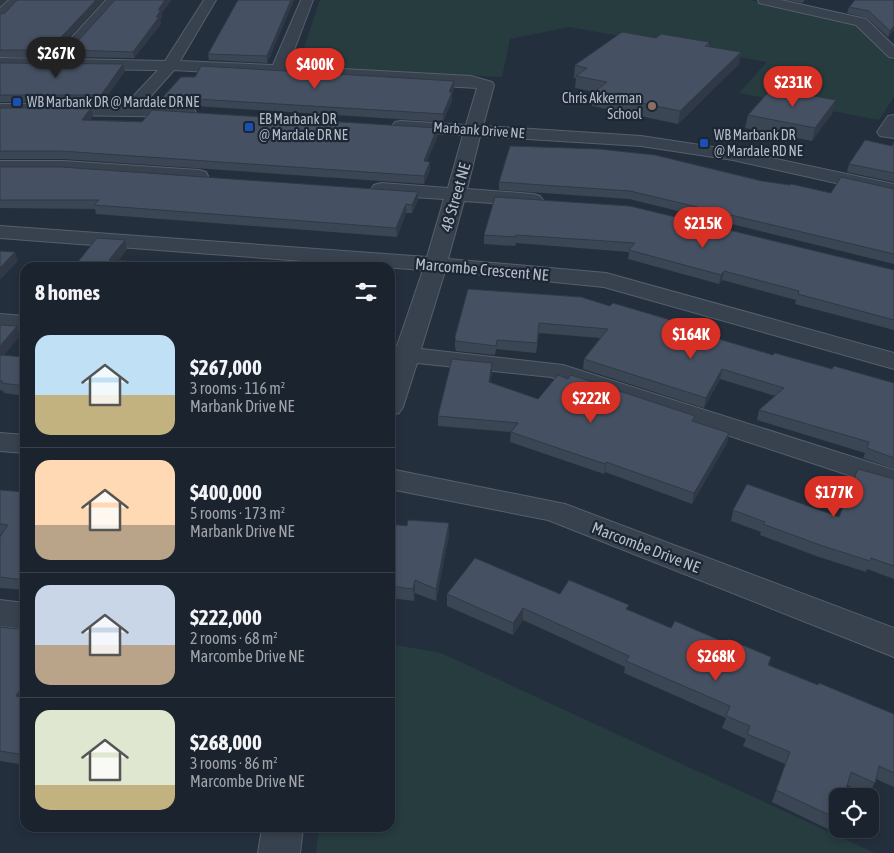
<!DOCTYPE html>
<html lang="en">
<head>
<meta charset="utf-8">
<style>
	:root { --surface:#1b232e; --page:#282f3a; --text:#f1f3f6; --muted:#a0a4aa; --line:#39404a; --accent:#d93025 }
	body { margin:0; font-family:"Asap Condensed",sans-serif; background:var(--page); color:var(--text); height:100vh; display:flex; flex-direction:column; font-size:19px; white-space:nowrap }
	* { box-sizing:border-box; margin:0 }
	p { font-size:16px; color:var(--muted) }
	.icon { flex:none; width:28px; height:28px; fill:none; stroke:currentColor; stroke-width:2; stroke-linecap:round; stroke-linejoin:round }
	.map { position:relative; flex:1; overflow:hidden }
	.side { position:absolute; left:20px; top:262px; width:375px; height:570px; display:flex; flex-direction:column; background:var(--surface); border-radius:15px; box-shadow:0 2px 8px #0003,0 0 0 1px var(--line) }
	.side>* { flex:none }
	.controls { position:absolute; left:829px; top:788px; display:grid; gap:10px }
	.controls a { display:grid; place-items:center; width:50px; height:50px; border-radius:10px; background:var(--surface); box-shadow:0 2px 8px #0003,0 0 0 1px var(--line); font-size:25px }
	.price { position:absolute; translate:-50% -42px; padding:0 11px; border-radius:18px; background:var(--accent); color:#fff; font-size:16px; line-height:32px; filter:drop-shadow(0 1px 2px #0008) }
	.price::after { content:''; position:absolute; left:50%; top:30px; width:15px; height:11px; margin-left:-8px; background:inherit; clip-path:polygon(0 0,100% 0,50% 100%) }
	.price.selected { background:#222; color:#fff }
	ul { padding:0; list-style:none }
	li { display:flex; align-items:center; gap:15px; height:125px; padding:0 15px }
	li+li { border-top:1px solid var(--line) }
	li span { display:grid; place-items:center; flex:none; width:140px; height:100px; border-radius:15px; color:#555 }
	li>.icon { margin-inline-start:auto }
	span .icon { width:60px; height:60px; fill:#fffc; stroke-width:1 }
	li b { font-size:21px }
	h2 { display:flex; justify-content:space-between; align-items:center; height:60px; padding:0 15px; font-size:21px }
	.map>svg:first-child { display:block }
	.green { fill:#263c3f }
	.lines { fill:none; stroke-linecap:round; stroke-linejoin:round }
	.minor-casing { stroke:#565f6c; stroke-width:2 }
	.minor { fill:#38414e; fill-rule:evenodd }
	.wall { fill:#3b4654 }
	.shaded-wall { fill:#303945 }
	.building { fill:#455162; stroke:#303945 }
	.transit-dot { fill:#1a4fb4; stroke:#1d2633; stroke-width:2 }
	.education-dot { fill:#8d6e63; stroke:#1d2633; stroke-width:2 }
	.labels { text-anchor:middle; stroke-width:4.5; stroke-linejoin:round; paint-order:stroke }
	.far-poi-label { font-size:14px; fill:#b4bcc9; stroke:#1d2633; text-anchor:start }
	.far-street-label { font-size:14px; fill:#b4bcc9; stroke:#1d2633 }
	.street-label { font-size:16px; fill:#b4bcc9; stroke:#1d2633 }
</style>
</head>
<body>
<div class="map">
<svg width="894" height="853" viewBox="0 0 894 853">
	<rect width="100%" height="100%" fill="#242f3e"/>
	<g class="green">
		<path d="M320 0H750L857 24 894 61V97L879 120 739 93 767 62 569 27 510 39 502 77 311 67 299 62Z"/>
		<path d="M390 644 441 653 875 853H316L319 828H390Z"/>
	</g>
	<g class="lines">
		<g class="minor-casing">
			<g id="minor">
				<path d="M9 0H23L5 18 0 19V8Z"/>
				<path d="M106 0H119L68 59 165 61 204 0H216L180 61 273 65 301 0H313L288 66 471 76 492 82 494 85 483 126 641 136 733 150 894 184V196L733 160 641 146 480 136 467 189 533 194 540 196 543 200 540 204 533 206 464 201 448 259 606 273 894 353V369L604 287 445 271 421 349 563 365 894 470V490L551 377 417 363 403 407 399 413 390 415V367L392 361 390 360V346H397L423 270 0 238V226L427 257 444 199 381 195 374 193 371 189 374 185 381 183 448 188 463 135 401 131 395 130 392 126 395 122 401 121 466 125 477 88 174 70 143 105 188 108 194 109 196 113 194 117 0 114V104H126L158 70 0 68V58L52 59Z"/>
				<path d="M758 0H781L866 19 894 46V58L889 57 856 25 759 3Z"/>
				<path d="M894 115V138L880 136 877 132 888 116Z"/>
				<path d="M0 161H63L199 170 206 172 208 176 206 180 199 182 63 173H0Z"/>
				<path d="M0 314 25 316V330L0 328Z"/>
				<path d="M0 433 25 435V453L0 451Z"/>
				<path d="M390 469 565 504 894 628V657L548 520 390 489Z"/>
				<path d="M0 600 25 603V629L0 626Z"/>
				<path d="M262 828H303L300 853H258Z"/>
			</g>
		</g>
		<use href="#minor" class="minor"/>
	</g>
	<g class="wall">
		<path d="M17 0H103L51 57H0V14L5 13Z"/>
		<path d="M115 0H171L162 13V16L160 20 161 24 134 58 72 57 70 50Z"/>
		<path d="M238 0H294L267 63 209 60 208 54Z"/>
		<path d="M788 0H805L802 3Z"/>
		<path d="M894 0V30L888 37 867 18 847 13 849 7Z"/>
		<path d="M656 38 709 42 708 47 741 52 739 64 678 124 592 106 593 93 594 92 575 88 576 78H574L575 65Z"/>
		<path d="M0 63 125 71 103 102H0Z"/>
		<path d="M454 89 452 93V100L443 122 164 104 163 97Z"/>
		<path d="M836 100 833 112 812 141 745 128 748 115Z"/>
		<path d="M0 108H91L93 116 90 120 437 128 438 135 427 161 430 170 424 184 63 159H0Z"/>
		<path d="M894 142V182L847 172 849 164 892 146Z"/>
		<path d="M0 167 418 200 412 213H406L397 237 96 214 95 209 0 208Z"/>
		<path d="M762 181 831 193 894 189V264L629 199 499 190V182Z"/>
		<path d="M495 197 894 270V330L795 304 796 300 722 280 719 284 628 259 629 252 516 243 515 246 484 244V235Z"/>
		<path d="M610 306 701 329 700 333 773 355 894 383V469L863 458 865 453 757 420 759 410 775 396 720 379 704 408 583 369 584 359 600 338 539 333 536 353 496 349 495 355 456 351 455 347V337Z"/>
		<path d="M0 325 17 326 20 336 3 355 25 357V396L4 393 3 391 0 390Z"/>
		<path d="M492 363V373L490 383 538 399 694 422 729 433 727 443 692 504 605 472 604 474 510 442 511 432 438 426V416Z"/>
		<path d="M894 479V579L867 569 866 572 816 556 760 535 761 532 731 521 733 510 839 517Z"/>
		<path d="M0 490 25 492V590L0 588V537L1 535 0 534Z"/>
		<path d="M390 524 449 535 436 601 415 593 414 601 390 598Z"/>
		<path d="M447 594H560L628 610 671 628 726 643 771 657 769 665 818 685 894 714V787L876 779 869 795 847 785 838 796V821L832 831 772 802 785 764 743 746 746 739 722 728 726 718 624 673 625 667 523 620 513 635 447 606Z"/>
		<path d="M0 627 25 630V765L0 761Z"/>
	</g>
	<g class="shaded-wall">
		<path d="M0 0H7L0 6Z"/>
		<path d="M96 0H103L51 57 49 50Z"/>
		<path d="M165 0H171L162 13V16L160 20 161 24 134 58 133 52 156 17 158 10Z"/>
		<path d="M291 0H294L267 63V56Z"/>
		<path d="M894 26V30L888 37 890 31Z"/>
		<path d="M741 52 739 64 678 124 680 111Z"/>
		<path d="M123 64 125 71 103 102 101 95Z"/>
		<path d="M454 81V89L452 93V100L443 122V114L449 92Z"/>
		<path d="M836 100 833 112 812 141 815 128Z"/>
		<path d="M91 108 93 116 84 128 82 120Z"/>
		<path d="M437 128 438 135 424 169V161Z"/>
		<path d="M430 162V170L424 184V176Z"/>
		<path d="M418 192V200L412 213V205Z"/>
		<path d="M406 204V213L397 237 396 228Z"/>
		<path d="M125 240 127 250 113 268 109 260Z"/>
		<path d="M15 252 18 261 0 280V268Z"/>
		<path d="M146 262 148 268H142Z"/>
		<path d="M724 271 722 280 719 284 721 275Z"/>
		<path d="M17 326 20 336 0 360V346Z"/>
		<path d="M492 363V373L488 392 489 382Z"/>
		<path d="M722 369 720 379 704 408 706 398Z"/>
		<path d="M729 433 727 443 692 504 694 493Z"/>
		<path d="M606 462 605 472 604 474 605 464Z"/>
		<path d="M449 523V535L436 601V589Z"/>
		<path d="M415 580V593L414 601 413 589Z"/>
		<path d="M523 608V620L513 635V623Z"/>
		<path d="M25 681V700L16 696Z"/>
	</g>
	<g class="building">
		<path d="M17 0H96L49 50H0V14L5 13Z"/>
		<path d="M115 0H165L158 10H161L156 17H159L133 52 70 50Z"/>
		<path d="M238 0H291L267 56 208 54Z"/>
		<path d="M855 0H894V26L890 31 869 11 849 7Z"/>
		<path d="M622 32 656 38 661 34 709 42 705 46 741 52 680 111 593 93 607 82 576 76 587 68 575 65Z"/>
		<path d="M0 63 123 64 101 95H0Z"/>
		<path d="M201 66 454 81 449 92H452L443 114 163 97 181 77H195Z"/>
		<path d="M772 88 836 100 815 128 748 115Z"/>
		<path d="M0 108H91L82 120 142 122 152 110 437 128 424 161 430 162 424 176 61 151H0Z"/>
		<path d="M865 140 892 146 894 142V173L849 164Z"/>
		<path d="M510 146 599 149 655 155 762 181 790 185 791 184 831 193 841 177 894 189V254L630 191 499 182Z"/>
		<path d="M0 167H61L418 192 412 205 406 204 396 228 94 205 99 200H0Z"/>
		<path d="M495 197 630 206 894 270V320L798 294 799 291 724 271 721 275 629 250 635 243 516 235V237L484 235Z"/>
		<path d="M97 238 125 240 109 260 146 262 142 268H73Z"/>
		<path d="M0 251 15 252 0 268Z"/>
		<path d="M468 289 581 297 610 306 613 303 701 329 698 333 773 355 775 353 832 369 834 366 894 383V458L867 448 869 442 759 410 784 388 722 369 706 398 584 359 608 329 539 323 537 343 497 340 496 346 456 341 455 337Z"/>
		<path d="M0 325 17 326 0 346Z"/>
		<path d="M0 355 25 357V386L1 383 3 381H0Z"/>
		<path d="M452 359 492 363 489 382 538 399 558 375 568 379 571 375 695 416 692 421 729 433 694 493 606 462 605 464 511 432 518 423 438 416Z"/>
		<path d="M858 469 894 479V566L871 558 870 561 820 545 763 524 765 522 733 510 747 484 839 517Z"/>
		<path d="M0 490 25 492V580L0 577V537L8 525 0 524Z"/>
		<path d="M408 520 449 523 436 589 415 580 413 589 390 586V524L407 526Z"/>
		<path d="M475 558 560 594 569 580 629 605 626 609 671 628 675 621 726 643 728 639 771 657 768 665 818 685 819 683 894 714V773L879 766 875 783 851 772 844 796H838V819L776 790 790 752 747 734 750 726 726 716 730 706 626 661 629 656 523 608 513 623 447 594Z"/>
		<path d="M0 627 25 630V681L16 696 25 698V755L0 751Z"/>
	</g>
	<g class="transit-dot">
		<rect x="12" y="97" width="10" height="10" rx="2.5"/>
		<rect x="244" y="122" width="10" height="10" rx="2.5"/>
		<rect x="699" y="138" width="10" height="10" rx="2.5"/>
	</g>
	<circle class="education-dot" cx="652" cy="106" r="5"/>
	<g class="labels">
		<g class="far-poi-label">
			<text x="642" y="103" text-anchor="end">Chris Akkerman<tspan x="642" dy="16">School</tspan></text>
			<text x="27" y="107">WB Marbank DR @ Mardale DR NE</text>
			<text x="259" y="124">EB Marbank DR<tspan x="259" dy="16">@ Mardale DR NE</tspan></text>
			<text x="714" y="140">WB Marbank DR<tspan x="714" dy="16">@ Mardale RD NE</tspan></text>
		</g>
		<g class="far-street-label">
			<text transform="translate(479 130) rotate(4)" y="5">Marbank Drive NE</text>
		</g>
		<g class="street-label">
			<text transform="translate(455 197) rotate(-74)" y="6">48 Street NE</text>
			<text transform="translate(482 269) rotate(5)" y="6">Marcombe Crescent NE</text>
			<text transform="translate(646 547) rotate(21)" y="6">Marcombe Drive NE</text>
		</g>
	</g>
</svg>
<div class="controls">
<a><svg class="icon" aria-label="locate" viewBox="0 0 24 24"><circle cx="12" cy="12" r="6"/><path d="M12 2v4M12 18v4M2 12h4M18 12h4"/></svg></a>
</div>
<b class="price selected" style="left:56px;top:79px">$267K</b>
<b class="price" style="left:315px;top:90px">$400K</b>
<b class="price" style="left:793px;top:108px">$231K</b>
<b class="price" style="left:703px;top:249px">$215K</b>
<b class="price" style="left:691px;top:360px">$164K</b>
<b class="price" style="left:591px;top:424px">$222K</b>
<b class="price" style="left:834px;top:518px">$177K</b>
<b class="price" style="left:716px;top:682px">$268K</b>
<section class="side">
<h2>8 homes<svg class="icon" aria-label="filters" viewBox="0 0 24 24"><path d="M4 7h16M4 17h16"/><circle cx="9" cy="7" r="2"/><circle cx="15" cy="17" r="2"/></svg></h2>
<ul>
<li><span style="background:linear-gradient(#bfe0f5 60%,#c2b280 0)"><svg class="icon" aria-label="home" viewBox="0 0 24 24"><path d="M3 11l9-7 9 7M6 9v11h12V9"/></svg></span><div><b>$267,000</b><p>3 rooms · 116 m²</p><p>Marbank Drive NE</p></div></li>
<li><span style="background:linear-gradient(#ffd9b3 65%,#b9a48a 0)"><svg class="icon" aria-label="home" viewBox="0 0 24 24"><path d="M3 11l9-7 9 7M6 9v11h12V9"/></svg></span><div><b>$400,000</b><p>5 rooms · 173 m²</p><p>Marbank Drive NE</p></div></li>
<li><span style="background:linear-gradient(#c9d6e8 60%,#b9a48a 0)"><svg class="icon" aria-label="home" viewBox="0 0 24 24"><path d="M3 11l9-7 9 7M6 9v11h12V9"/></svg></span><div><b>$222,000</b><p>2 rooms · 68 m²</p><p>Marcombe Drive NE</p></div></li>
<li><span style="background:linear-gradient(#dfe7d0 75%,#c2b280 0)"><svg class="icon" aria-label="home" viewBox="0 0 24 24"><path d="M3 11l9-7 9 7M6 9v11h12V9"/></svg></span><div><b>$268,000</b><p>3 rooms · 86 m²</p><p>Marcombe Drive NE</p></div></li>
</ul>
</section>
</div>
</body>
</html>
